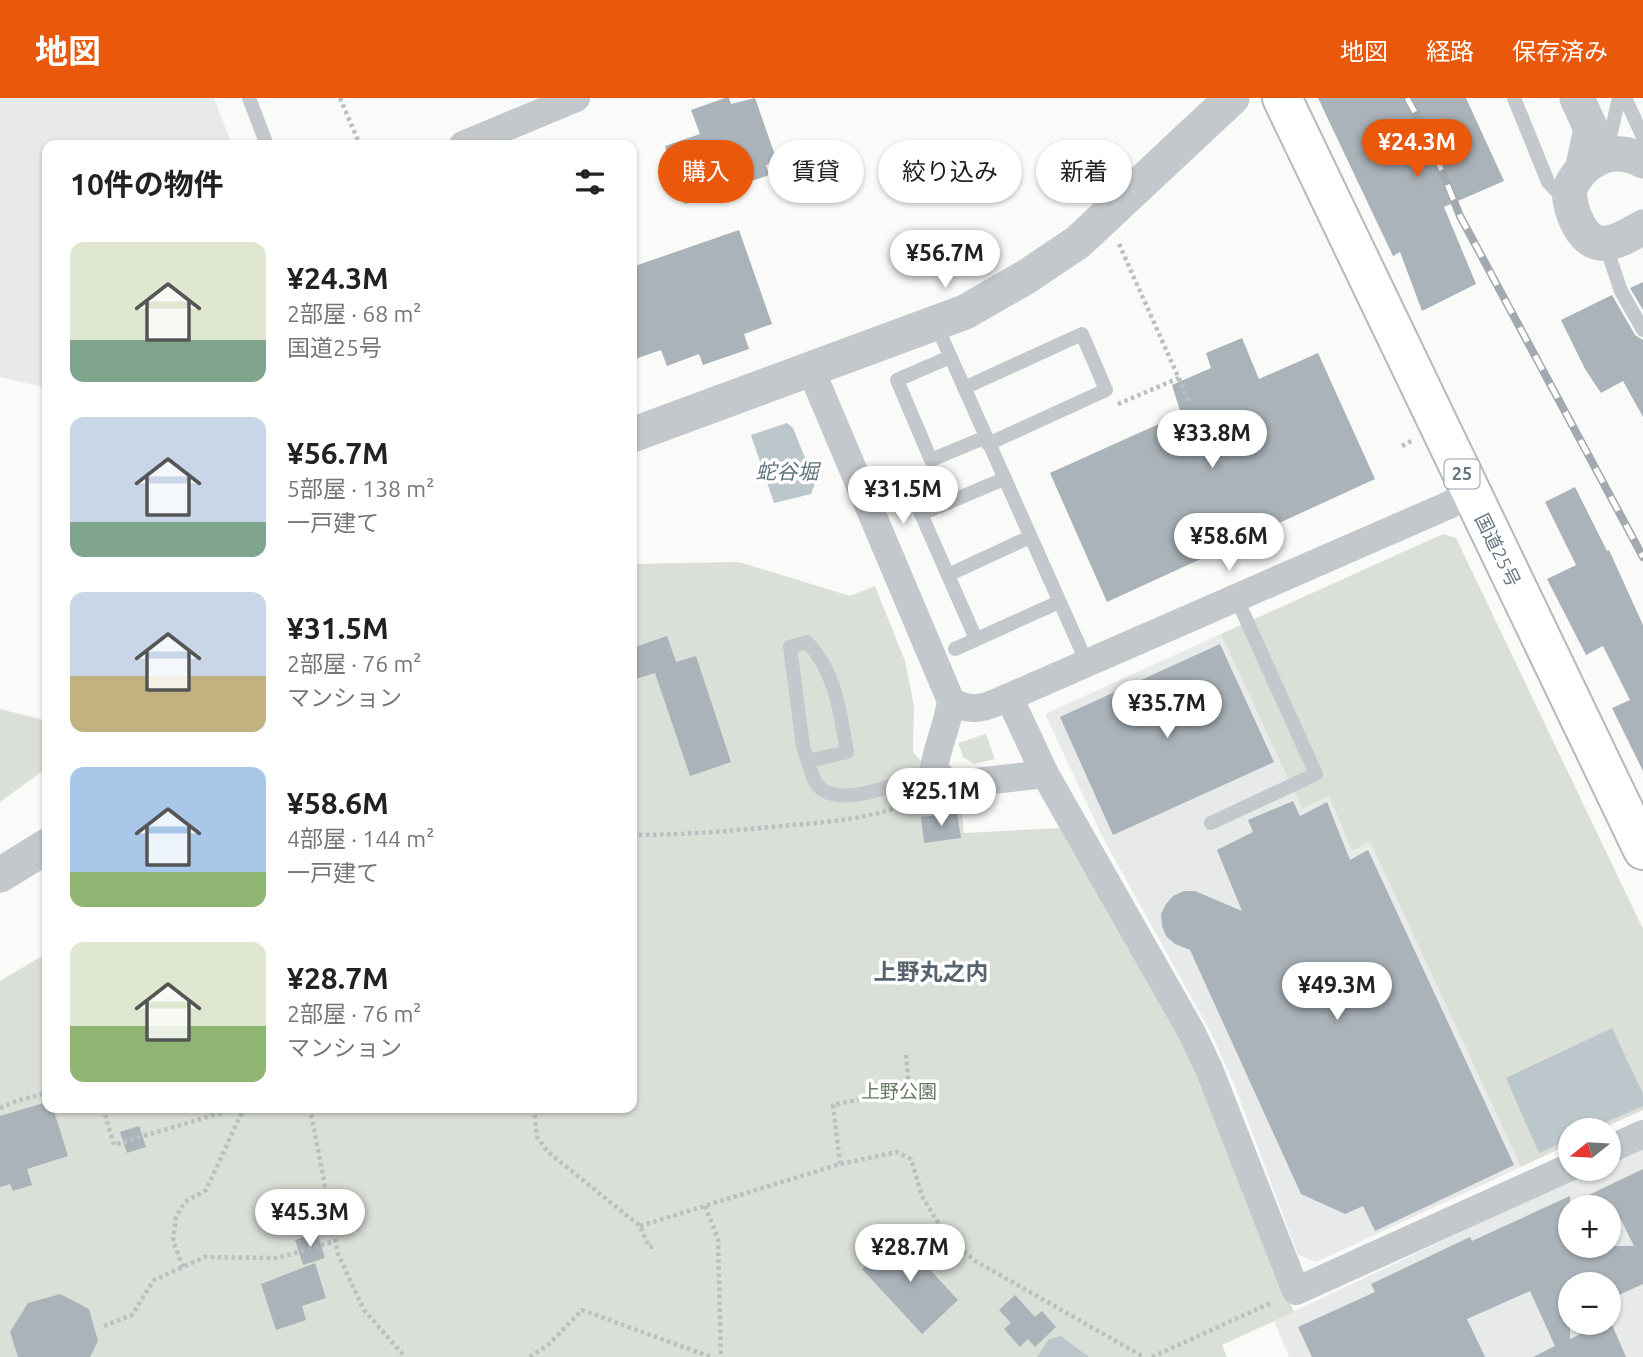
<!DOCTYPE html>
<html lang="ja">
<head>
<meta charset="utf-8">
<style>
	:root { --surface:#fff; --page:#f2f2f2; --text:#222; --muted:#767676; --accent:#ea580c }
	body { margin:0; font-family:Ubuntu,"Noto Sans JP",sans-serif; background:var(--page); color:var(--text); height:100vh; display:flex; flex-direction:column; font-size:26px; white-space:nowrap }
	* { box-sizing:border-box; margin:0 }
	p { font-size:23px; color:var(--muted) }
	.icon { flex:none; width:38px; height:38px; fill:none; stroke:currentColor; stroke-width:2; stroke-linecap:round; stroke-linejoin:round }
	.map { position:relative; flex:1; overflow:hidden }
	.sheet { position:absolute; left:42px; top:42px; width:595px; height:973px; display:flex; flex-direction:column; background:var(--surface); border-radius:14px; box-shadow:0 2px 5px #0004 }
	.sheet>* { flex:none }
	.banner { position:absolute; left:658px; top:42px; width:665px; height:63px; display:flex; gap:14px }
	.needle { width:46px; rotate:252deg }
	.buttons { position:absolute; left:1558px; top:1020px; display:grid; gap:14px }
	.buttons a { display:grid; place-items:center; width:63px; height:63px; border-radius:50%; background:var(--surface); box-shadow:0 2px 5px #0004; font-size:35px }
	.price { position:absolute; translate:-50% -60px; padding:0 16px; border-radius:24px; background:#fff; color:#222; font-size:23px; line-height:46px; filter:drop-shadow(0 2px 4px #0008) }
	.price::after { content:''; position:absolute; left:50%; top:42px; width:21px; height:16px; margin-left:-10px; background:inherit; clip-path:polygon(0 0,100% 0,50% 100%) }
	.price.active { background:var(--accent); color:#fff }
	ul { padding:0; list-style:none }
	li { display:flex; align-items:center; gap:21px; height:175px; padding:0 28px }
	li span { display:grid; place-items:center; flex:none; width:196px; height:140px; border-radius:14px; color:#555 }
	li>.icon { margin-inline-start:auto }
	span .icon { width:84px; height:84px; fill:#fffc; stroke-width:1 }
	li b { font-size:30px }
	h2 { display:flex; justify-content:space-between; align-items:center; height:84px; padding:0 28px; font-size:30px }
	.chip { padding:0 24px; border-radius:32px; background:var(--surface); box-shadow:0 2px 5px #0004; font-size:24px; line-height:63px }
	.chip.active { background:var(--accent); color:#fff }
	header { display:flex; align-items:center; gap:42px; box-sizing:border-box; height:98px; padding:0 35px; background:var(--accent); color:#fff }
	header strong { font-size:33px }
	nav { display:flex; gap:38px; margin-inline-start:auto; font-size:24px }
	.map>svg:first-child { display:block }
	.built { fill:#e8e9e9; fill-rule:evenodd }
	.green { fill:#dadfd7 }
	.water { fill:#bbc7cb }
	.building { fill:#aab3b9; fill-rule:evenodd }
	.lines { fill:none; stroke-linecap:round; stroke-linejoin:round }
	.trunk-casing { stroke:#b4b9bd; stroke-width:42 }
	.path { stroke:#bbbfc2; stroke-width:4.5; stroke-dasharray:3.5 3.5; stroke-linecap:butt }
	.service { stroke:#c3c8cc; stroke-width:14 }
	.minor { stroke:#c3c8cc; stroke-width:28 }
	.tertiary { stroke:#c3c8cc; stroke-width:35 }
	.trunk { stroke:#fff; stroke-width:38 }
	.rail-casing { stroke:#a2aab0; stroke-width:8 }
	.rail { stroke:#fff; stroke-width:5; stroke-dasharray:16; stroke-linecap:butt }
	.labels { text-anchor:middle; stroke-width:7; stroke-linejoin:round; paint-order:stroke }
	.shield { fill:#fff; stroke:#939fa8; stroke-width:2 }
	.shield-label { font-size:18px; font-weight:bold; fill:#657683 }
	.street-label { font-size:19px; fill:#657683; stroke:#fff }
	.park-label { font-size:19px; fill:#687a64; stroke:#fff }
	.water-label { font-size:21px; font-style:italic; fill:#60757c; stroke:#fff }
	.quarter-label { font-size:23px; font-weight:bold; fill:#57646e; stroke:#fff }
</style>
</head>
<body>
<header>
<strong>地図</strong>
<nav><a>地図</a><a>経路</a><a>保存済み</a></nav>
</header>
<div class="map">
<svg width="1643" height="1259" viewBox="0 0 1643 1259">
	<rect width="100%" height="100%" fill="#fafaf8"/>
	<g class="built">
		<path d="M0 0H214L232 47H47V290L0 279Z"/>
		<path d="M1221 536 1302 711 1329 698 1352 753 1370 742 1521 1069 1316 1164 1298 1157 1236 991 1211 935 1103 740 1045 616Z"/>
		<path d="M1643 1047V1259H1289L1274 1223 1593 1071H1608V1064ZM1570 1110H1608V1148H1570ZM1570 1186H1608V1225H1570Z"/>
	</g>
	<g class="green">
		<path d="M1443 436 1456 440 1643 831V1012L1599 1032H1570V1046L1521 1069 1370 743 1352 753 1329 698 1302 711 1221 536Z"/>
		<path d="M739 464 850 498 875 488 905 563 914 608 913 654 961 708 964 735 1060 730 1189 958 1294 1214 1222 1247 1227 1259H0V883L47 855V1010H632V466Z"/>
		<path d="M0 611 47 623V670L0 704Z"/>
		<path d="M986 636 995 661 974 666 963 659 958 645Z"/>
	</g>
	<g class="water">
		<path d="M787 325 793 330 815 385 811 396 774 405 751 337Z"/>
		<path d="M1612 930 1643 996V1008L1588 1032H1570V1041L1539 1055 1506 980Z"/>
		<path d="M1061 1238 1089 1259H1037L1049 1241Z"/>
	</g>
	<g class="building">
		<path d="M725 0H729L731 6 755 0 777 63 766 67 769 77 685 106 665 48 700 36 691 12Z"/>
		<path d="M1318 0H1466L1504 83 1444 109 1476 186 1422 213 1400 154 1393 158Z"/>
		<path d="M739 132 772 226 744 236 749 251 703 267 699 256 667 268 661 252 632 262V169Z"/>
		<path d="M1643 184V212L1630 190Z"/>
		<path d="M1612 197 1635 237 1643 242V319L1623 283 1601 295 1585 271 1561 222Z"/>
		<path d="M1242 240 1259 281 1318 255 1375 381 1107 504 1050 375 1181 316 1172 287 1211 270 1206 255Z"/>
		<path d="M1575 389 1607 453 1609 452 1643 527V673L1612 610 1630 602 1603 548 1586 557 1547 481 1576 467 1545 404Z"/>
		<path d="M667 538 676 564 696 558 731 664 690 678 655 575 632 582V550Z"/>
		<path d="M1220 546 1274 664 1113 737 1060 619Z"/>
		<path d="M1293 703 1300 718 1327 704 1350 762 1368 752 1514 1067 1375 1133 1363 1108 1345 1116 1301 1096 1190 852 1175 846 1166 838 1162 828 1161 816 1166 806 1173 798 1184 793H1195L1242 813 1217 752 1253 734 1248 722Z"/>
		<path d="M957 715 961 740 924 745 921 719Z"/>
		<path d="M47 1004V1010H53L68 1058 27 1071 32 1087 13 1093 10 1086 0 1089V1018Z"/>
		<path d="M139 1028 146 1049 127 1055 120 1034Z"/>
		<path d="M1643 1071V1186L1608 1202V1186H1570V1241L1604 1225H1608L1610 1222 1626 1259H1533L1555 1248 1530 1193 1467 1221 1485 1259H1312L1298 1229 1375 1194 1371 1186 1470 1139 1472 1143 1570 1098V1106ZM1570 1110H1615L1634 1148H1570Z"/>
		<path d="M317 1135 325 1160 303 1167 295 1142Z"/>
		<path d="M898 1137 958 1202 922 1236 862 1171Z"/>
		<path d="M315 1165 326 1200 302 1208 306 1222 276 1232 261 1186Z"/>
		<path d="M60 1196 89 1211 98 1243 90 1259H18L10 1234 28 1205Z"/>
		<path d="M1015 1197 1035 1219 1042 1213 1056 1229 1035 1249 1028 1241 1020 1249 1004 1231 1011 1225 999 1212Z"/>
	</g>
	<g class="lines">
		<g class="trunk-casing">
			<path id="trunk" d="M1282 0 1643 752"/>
		</g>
		<g class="path">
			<path d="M340 0 360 47"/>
			<path d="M1119 146 1189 303"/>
			<path d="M1118 306 1179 280"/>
			<path d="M1402 348 1413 342"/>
			<path d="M632 737C682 737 731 733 781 728 831 724 881 720 926 698"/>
			<path d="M0 1010 16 1003 47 995"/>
			<path d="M103 1010 114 1047 237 1010"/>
			<path d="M310 1010 338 1156 364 1212 405 1259"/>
			<path d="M534 1010 537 1039 548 1054 640 1128 649 1149 654 1148"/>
			<path d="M840 1066 833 1007 909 991 906 957"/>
			<path d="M705 1108 718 1141 721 1259"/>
			<path d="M640 1128 840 1066 897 1054 911 1061 922 1098 948 1141 977 1164 1144 1259"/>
			<path d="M183 1169 173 1143 176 1119 185 1104 206 1092 244 1010"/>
			<path d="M104 1228 132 1217 154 1182 205 1159 278 1160 335 1143"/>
			<path d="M530 1259 548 1247 582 1212 711 1259"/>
			<path d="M1152 1259 1273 1204"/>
		</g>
		<g class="service">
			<path d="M249 0 267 47"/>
			<path d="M1514 0 1548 84 1566 103"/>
			<path d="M1623 0 1627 4 1643 39"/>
			<path d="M1606 56 1619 0"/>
			<path d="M1605 146 1621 193 1643 232"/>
			<path d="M943 242 1087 565"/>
			<path d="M950 259 897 282 931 362 986 339"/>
			<path d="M964 290 1082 236 1106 292 988 346"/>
			<path d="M911 393 976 541"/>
			<path d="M921 416 1004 381"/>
			<path d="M948 477 1030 439"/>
			<path d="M955 551 1059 504"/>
			<path d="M808 663 847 654C840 615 836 574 807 544L790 549 803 648C807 659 810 675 816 685 836 716 908 681 934 671"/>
			<path d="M1211 725 1316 676 1236 499"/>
		</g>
		<g class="minor">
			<path d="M463 47 576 0"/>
			<path d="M811 272 951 603C948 627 937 648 934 671L949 687 1045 676"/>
			<path d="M1009 599 1449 407 1471 394"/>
			<path d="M951 603C973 616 987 609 1009 599L1045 676 1192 935 1209 971 1296 1193 1570 1069"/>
			<path d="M1608 1052 1643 1036"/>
		</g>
		<g class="tertiary">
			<path d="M1577 0 1591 31 1583 68"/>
			<path d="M1643 63C1612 46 1582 62 1569 92 1570 111 1581 149 1607 145 1619 144 1632 135 1643 129"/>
			<path d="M632 337 965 214 1026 179 1078 144 1232 0"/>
			<path d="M0 777 47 748"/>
		</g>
		<use href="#trunk" class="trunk"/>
		<g class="rail-casing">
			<path id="rail" d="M1407 0 1427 36 1460 118 1643 459"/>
		</g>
		<use href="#rail" class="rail"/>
	</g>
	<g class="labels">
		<rect class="shield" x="1444.5" y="361.5" width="35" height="29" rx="5"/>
		<g class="shield-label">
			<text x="1462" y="382">25</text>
		</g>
		<g class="street-label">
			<text transform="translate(1498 452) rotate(64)" y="7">国道25号</text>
		</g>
		<g class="park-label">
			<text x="899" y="1000">上野公園</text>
		</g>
		<g class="water-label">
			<text x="787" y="381">蛇谷堀</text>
		</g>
		<g class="quarter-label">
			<text x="931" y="882">上野丸之内</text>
		</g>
	</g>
</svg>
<div class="buttons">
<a><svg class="needle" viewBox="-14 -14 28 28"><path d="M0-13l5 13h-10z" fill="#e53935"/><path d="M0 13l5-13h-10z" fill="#767676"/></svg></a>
<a>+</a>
<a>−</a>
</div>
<b class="price active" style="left:1417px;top:81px">¥24.3M</b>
<b class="price" style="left:945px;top:192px">¥56.7M</b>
<b class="price" style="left:1212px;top:372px">¥33.8M</b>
<b class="price" style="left:903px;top:428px">¥31.5M</b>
<b class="price" style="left:1229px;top:475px">¥58.6M</b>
<b class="price" style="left:1167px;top:642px">¥35.7M</b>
<b class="price" style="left:941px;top:730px">¥25.1M</b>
<b class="price" style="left:1337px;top:924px">¥49.3M</b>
<b class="price" style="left:310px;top:1151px">¥45.3M</b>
<b class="price" style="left:910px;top:1186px">¥28.7M</b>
<div class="banner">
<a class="chip active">購入</a>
<a class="chip">賃貸</a>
<a class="chip">絞り込み</a>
<a class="chip">新着</a>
</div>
<section class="sheet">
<h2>10件の物件<svg class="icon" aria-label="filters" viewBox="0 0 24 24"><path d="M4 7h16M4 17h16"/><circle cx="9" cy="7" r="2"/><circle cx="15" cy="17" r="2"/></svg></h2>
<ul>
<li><span style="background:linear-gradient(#dfe7d0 70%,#7fa58c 0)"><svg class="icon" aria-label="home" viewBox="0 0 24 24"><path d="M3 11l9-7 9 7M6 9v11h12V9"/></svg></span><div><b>¥24.3M</b><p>2部屋 · 68 m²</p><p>国道25号</p></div></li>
<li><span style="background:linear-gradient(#c9d6e8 75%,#7fa58c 0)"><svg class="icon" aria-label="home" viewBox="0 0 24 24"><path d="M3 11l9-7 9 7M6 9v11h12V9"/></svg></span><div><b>¥56.7M</b><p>5部屋 · 138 m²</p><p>一戸建て</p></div></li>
<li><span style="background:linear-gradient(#c9d6e8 60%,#c2b280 0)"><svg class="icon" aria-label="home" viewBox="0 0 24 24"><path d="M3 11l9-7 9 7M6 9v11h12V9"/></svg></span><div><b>¥31.5M</b><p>2部屋 · 76 m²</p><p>マンション</p></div></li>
<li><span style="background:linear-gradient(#a9c7e8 75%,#8fb573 0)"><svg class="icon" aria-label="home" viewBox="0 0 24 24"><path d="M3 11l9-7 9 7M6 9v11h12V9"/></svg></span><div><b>¥58.6M</b><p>4部屋 · 144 m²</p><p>一戸建て</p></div></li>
<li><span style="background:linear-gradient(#dfe7d0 60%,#8fb573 0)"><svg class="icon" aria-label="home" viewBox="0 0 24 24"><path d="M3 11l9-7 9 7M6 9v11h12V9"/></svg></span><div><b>¥28.7M</b><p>2部屋 · 76 m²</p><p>マンション</p></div></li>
</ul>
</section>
</div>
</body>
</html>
